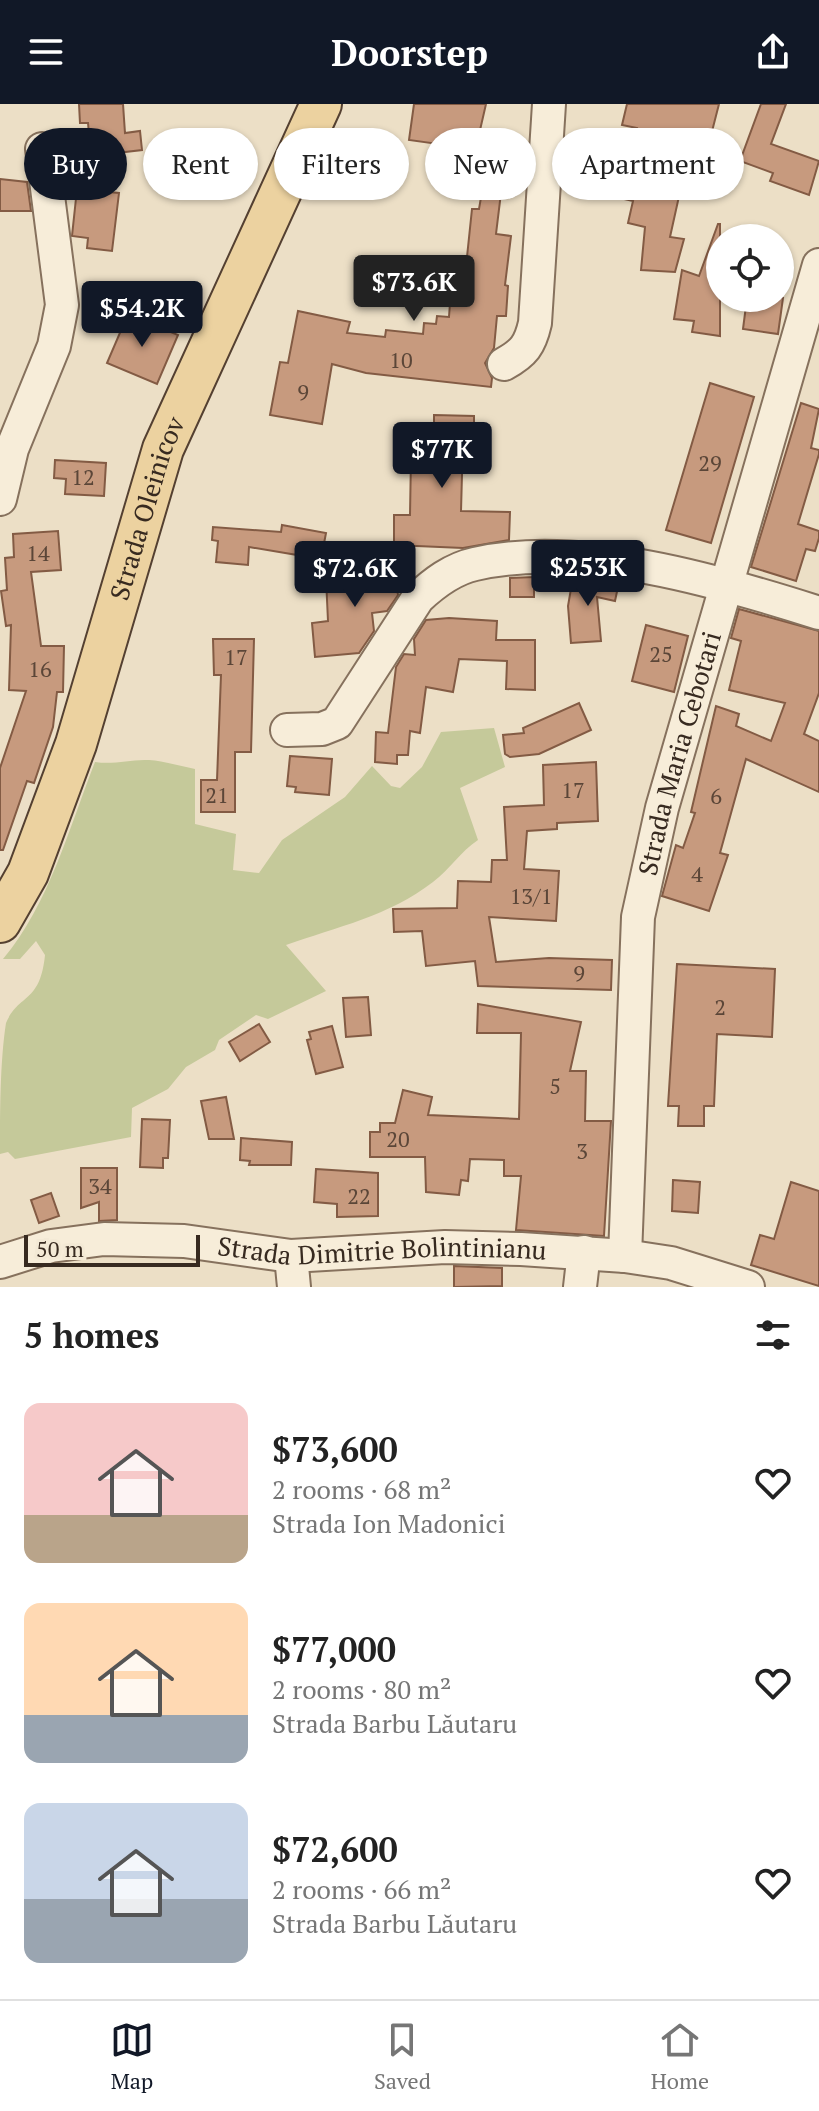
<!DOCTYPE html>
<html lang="en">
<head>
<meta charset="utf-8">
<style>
	:root { --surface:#fff; --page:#f6f6f6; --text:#222; --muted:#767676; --line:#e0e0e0; --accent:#111827 }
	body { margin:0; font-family:"PT Serif",serif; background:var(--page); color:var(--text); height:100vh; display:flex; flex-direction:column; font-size:30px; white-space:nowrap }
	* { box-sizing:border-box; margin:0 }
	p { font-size:26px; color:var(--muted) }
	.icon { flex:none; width:44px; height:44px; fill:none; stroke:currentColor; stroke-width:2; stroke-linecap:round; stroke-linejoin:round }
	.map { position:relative; height:1183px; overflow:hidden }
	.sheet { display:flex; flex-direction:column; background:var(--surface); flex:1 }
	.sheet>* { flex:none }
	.guide { position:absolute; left:24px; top:24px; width:772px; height:72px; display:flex; gap:16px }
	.buttons { position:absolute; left:706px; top:120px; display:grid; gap:16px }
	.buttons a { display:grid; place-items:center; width:88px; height:88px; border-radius:50%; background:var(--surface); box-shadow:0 2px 6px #0004; font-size:40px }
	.scale { position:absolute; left:24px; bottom:20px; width:176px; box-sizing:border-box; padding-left:8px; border:4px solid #372a20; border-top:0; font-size:22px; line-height:28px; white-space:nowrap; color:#372a20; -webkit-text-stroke:6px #f3e9d5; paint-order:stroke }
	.price { position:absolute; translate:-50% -68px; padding:0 18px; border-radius:8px; background:var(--accent); color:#fff; font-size:26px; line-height:52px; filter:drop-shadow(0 2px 4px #0008) }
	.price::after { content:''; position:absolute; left:50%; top:48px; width:24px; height:18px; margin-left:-12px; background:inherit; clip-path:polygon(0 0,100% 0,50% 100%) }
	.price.selected { background:#222; color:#fff }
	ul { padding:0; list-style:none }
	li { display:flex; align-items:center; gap:24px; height:200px; padding:0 24px }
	li span { display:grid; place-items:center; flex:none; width:224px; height:160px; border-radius:16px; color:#555 }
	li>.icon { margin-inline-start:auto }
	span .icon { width:96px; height:96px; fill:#fffc; stroke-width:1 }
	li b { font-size:34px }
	h2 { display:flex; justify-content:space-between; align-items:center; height:96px; padding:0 24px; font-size:34px }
	.tag { padding:0 28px; border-radius:36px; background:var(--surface); box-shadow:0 2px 6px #0004; font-size:28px; line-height:72px }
	.tag.selected { background:var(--accent); color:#fff }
	header { display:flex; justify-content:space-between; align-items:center; height:104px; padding:0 24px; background:var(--accent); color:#fff; font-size:36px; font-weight:700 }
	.tab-bar { display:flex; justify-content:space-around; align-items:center; height:112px; border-top:2px solid var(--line); background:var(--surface); font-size:22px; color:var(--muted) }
	.tab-bar a { display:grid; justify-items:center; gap:4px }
	.tab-bar .selected { color:var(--accent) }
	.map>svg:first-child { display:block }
	.green { fill:#c5c99a }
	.building { fill:#c79a7e; stroke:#835b44; stroke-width:2 }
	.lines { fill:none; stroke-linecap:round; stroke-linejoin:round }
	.minor-casing { stroke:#86715d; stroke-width:36 }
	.major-casing { stroke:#544031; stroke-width:44 }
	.minor { stroke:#f7edd9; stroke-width:32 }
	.major { stroke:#ecd2a0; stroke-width:40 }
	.labels { text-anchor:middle; stroke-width:6; stroke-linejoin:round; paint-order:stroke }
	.number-label { font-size:22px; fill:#5b4638 }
	.street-label { font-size:26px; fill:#372a20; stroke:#f3e9d5 }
</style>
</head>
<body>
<header><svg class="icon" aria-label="menu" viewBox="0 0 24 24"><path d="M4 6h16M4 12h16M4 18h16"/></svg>Doorstep<svg class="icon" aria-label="share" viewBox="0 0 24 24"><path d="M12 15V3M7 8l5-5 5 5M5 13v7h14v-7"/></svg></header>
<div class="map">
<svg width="819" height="1183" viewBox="0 0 819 1183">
	<rect width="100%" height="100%" fill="#ecdfc6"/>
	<path class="green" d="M494 624 505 663 460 684 478 736C460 748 450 765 433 778 389 812 337 823 286 841L326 887 268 915 256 911 219 936 215 946 186 963 168 985 132 1004 131 1033 15 1055 8 1048 0 1050C0 1010 0 957 6 919 19 889 40 900 45 851L36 837 20 855H3C49 800 69 724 95 658 115 661 130 655 149 656 164 657 180 662 195 665V720L236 730 233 766 259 769 282 736 345 693 372 662 391 682 400 684 422 663 441 628Z"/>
	<g class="building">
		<path d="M79 0H123L125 29 140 27 142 46 91 52 88 19H80Z"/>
		<path d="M414 0H486L472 61 450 56 453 42 409 36Z"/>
		<path d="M627 0H719L708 43 691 38 670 133 684 135 675 168 641 166 645 123 628 119 633 97 624 95 637 24 622 21Z"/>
		<path d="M761 0H786L771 40 819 57 809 91 770 77 773 69 740 57Z"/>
		<path d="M489 48 521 53 515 91 501 89 496 130 511 132 505 181 508 182 506 212H497L494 244 485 259 492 274 491 283 366 269 332 260 322 320 270 311 280 258 288 259 298 207 350 218 347 229 385 233 386 226 423 230 424 219 436 220 437 212 449 213 452 171 465 172 472 105H479Z"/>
		<path d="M0 75 27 78 31 107H0Z"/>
		<path d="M77 85 119 89 112 147 87 144 88 134 72 132Z"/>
		<path d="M718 120H720V232L692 228 694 217 674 215 682 166 699 172Z"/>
		<path d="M747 194H783L778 230 743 225Z"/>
		<path d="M128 210 178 231 157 280 107 259Z"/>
		<path d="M710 279 754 293 711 439 666 426Z"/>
		<path d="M801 299 819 305 811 344 819 346V350L798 420 819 427V434L815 447 806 445 796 477 751 463Z"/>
		<path d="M434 311 474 312V334H463L461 407 510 408 509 436 463 444 394 441V411H410L411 353 398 352 399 320 434 322Z"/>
		<path d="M55 356 106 359 104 392 65 390 66 375 54 374Z"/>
		<path d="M282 421 326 429 321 455 249 443 248 461 216 458 218 437 212 436 213 423 281 428Z"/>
		<path d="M58 427 61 466 31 468 41 542H64L63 588H57L53 623 34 679 27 677 3 746H0V664L26 587 9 586 11 521 6 522 1 487 7 486 5 454 14 453 13 430Z"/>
		<path d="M393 455 398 491 387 507 372 509 374 527 359 549 315 553 312 519 328 517 326 474 366 472 364 459Z"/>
		<path d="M534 473V493H510V474Z"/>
		<path d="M573 473 619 478 615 497 597 493 601 537 571 539 568 502Z"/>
		<path d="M739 505 819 527V589L804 630 819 637V688L746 655 720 749 728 751 709 807 662 792 676 741 683 744 695 709 691 708 716 602 739 610 736 622 771 637 785 599 729 586 741 537 731 534Z"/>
		<path d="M449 514 497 517 496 536H535V586L506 585 507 557 459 555 453 588 426 583 420 629 410 627 408 651H397V660L375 658 376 628 388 629 396 563 404 550 415 551 414 535 426 516Z"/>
		<path d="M646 521 688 532 674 588 632 577Z"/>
		<path d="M213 535H254L251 648H235V708H201V676H217L221 571H214Z"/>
		<path d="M579 599 591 626 539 650 510 653 505 650 503 631 524 629 523 624Z"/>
		<path d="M290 652 332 655 329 691 295 688 296 683 287 682Z"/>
		<path d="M596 658 598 717 557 719V725L527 727 524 765 559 767 556 817 489 813 496 858 549 854 612 856 611 886 478 882 475 857 426 862 422 827 394 828 393 805 457 804 458 777 491 778 492 756H507L504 703 544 701 543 661Z"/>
		<path d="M677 860 775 865 772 933 717 930 714 1002H704V1022H678L679 1002H668Z"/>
		<path d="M368 893 371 931 346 933 343 894Z"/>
		<path d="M478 900 581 918 570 967H586L585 1017H611L604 1132 516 1126 521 1072H504V1056L470 1055 468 1077 461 1076 459 1091 426 1088 425 1053H370V1028H380V1019H395L403 986 432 993 428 1011 519 1015 521 929H477Z"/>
		<path d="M259 920 270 938 240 957 229 938Z"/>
		<path d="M332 922 343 963 316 970 307 936 311 935 309 928Z"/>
		<path d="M226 993 234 1035H209L201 997Z"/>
		<path d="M142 1015 170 1016 168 1054H163V1064L140 1063Z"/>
		<path d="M241 1034 292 1038 291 1061H249L250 1057 240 1056Z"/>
		<path d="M81 1064H117V1116L99 1117V1098L81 1104Z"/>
		<path d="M316 1065 378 1069V1112L337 1113V1100L314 1098Z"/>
		<path d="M673 1076 700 1078 698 1109 672 1107Z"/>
		<path d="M791 1078 819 1087V1182L751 1161 760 1131 774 1135Z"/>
		<path d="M51 1089 59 1112 39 1119 31 1096Z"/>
		<path d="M454 1162 502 1164V1182L454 1183Z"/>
	</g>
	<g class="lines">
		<g class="minor-casing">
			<g id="minor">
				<path d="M504 260C524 249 530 241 535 219L549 0"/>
				<path d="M0 395 12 345 54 242 62 201 42 45"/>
				<path d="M287 626 322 625 337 619 418 494C434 479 452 465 475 460 580 436 719 477 819 509"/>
				<path d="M291 1152 294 1183"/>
				<path id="s1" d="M625 1152 638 813 662 704 819 161"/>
				<path id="s2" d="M0 1158 51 1142 104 1135 184 1137 291 1152 445 1143 521 1145 625 1152 671 1159 748 1183"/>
				<path d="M580 1183 584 1148"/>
			</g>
		</g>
		<g class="major-casing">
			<g id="major">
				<path id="s3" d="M0 818 28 769 76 640 163 345 321 0"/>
			</g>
		</g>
		<use href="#minor" class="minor"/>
		<use href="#major" class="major"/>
	</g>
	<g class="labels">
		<g class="number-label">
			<text x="401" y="264">10</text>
			<text x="303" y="296">9</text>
			<text x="710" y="367">29</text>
			<text x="83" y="381">12</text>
			<text x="38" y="457">14</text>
			<text x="661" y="558">25</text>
			<text x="236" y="561">17</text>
			<text x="40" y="573">16</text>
			<text x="573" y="694">17</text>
			<text x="217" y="699">21</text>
			<text x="716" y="700">6</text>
			<text x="697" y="778">4</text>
			<text x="531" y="800">13/1</text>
			<text x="579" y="877">9</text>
			<text x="720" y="911">2</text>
			<text x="555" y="990">5</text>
			<text x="398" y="1043">20</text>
			<text x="582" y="1055">3</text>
			<text x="100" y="1090">34</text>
			<text x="359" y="1100">22</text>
		</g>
		<g class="street-label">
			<text dy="9" stroke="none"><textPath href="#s3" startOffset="440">Strada Oleinicov</textPath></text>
			<text dy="9" stroke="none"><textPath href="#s1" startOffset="508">Strada Maria Cebotari</textPath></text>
			<text dy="9" stroke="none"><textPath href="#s2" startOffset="386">Strada Dimitrie Bolintinianu</textPath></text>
		</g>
	</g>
</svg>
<div class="buttons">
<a><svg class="icon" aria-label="locate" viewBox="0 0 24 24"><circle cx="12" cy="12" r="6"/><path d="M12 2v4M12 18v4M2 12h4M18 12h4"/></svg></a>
</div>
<div class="scale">50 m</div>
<b class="price selected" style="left:414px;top:219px">$73.6K</b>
<b class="price" style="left:142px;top:245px">$54.2K</b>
<b class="price" style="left:442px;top:386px">$77K</b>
<b class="price" style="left:588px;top:504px">$253K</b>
<b class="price" style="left:355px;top:505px">$72.6K</b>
<div class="guide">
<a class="tag selected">Buy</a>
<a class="tag">Rent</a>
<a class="tag">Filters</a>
<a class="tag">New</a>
<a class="tag">Apartment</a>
</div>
</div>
<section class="sheet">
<h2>5 homes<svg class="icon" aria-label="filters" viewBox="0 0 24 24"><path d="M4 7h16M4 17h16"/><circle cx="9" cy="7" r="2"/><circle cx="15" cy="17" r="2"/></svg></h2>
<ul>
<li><span style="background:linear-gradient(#f6c9c9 70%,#b9a48a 0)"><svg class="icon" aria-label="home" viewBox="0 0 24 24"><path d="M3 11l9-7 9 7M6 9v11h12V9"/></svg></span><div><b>$73,600</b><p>2 rooms · 68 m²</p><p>Strada Ion Madonici</p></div><svg class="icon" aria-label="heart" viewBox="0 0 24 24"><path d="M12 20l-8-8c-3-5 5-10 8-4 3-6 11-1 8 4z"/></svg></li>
<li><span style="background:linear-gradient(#ffd9b3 70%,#9aa5b1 0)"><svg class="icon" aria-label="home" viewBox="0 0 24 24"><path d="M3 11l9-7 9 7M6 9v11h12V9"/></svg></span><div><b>$77,000</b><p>2 rooms · 80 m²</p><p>Strada Barbu Lăutaru</p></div><svg class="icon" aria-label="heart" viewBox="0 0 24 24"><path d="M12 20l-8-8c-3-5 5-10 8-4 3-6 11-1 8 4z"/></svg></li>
<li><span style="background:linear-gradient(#c9d6e8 60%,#9aa5b1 0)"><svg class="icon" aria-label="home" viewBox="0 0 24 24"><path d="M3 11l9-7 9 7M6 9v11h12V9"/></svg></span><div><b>$72,600</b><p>2 rooms · 66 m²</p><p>Strada Barbu Lăutaru</p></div><svg class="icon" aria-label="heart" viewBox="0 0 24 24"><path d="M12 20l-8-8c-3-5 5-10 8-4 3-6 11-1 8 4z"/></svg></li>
</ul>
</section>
<nav class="tab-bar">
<a class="selected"><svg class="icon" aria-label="map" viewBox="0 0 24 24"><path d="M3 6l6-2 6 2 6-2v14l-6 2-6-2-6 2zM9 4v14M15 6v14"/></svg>Map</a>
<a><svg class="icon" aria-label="saved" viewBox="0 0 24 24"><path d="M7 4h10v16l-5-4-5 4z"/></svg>Saved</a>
<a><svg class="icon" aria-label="home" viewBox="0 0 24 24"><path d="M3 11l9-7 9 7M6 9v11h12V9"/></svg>Home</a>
</nav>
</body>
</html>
